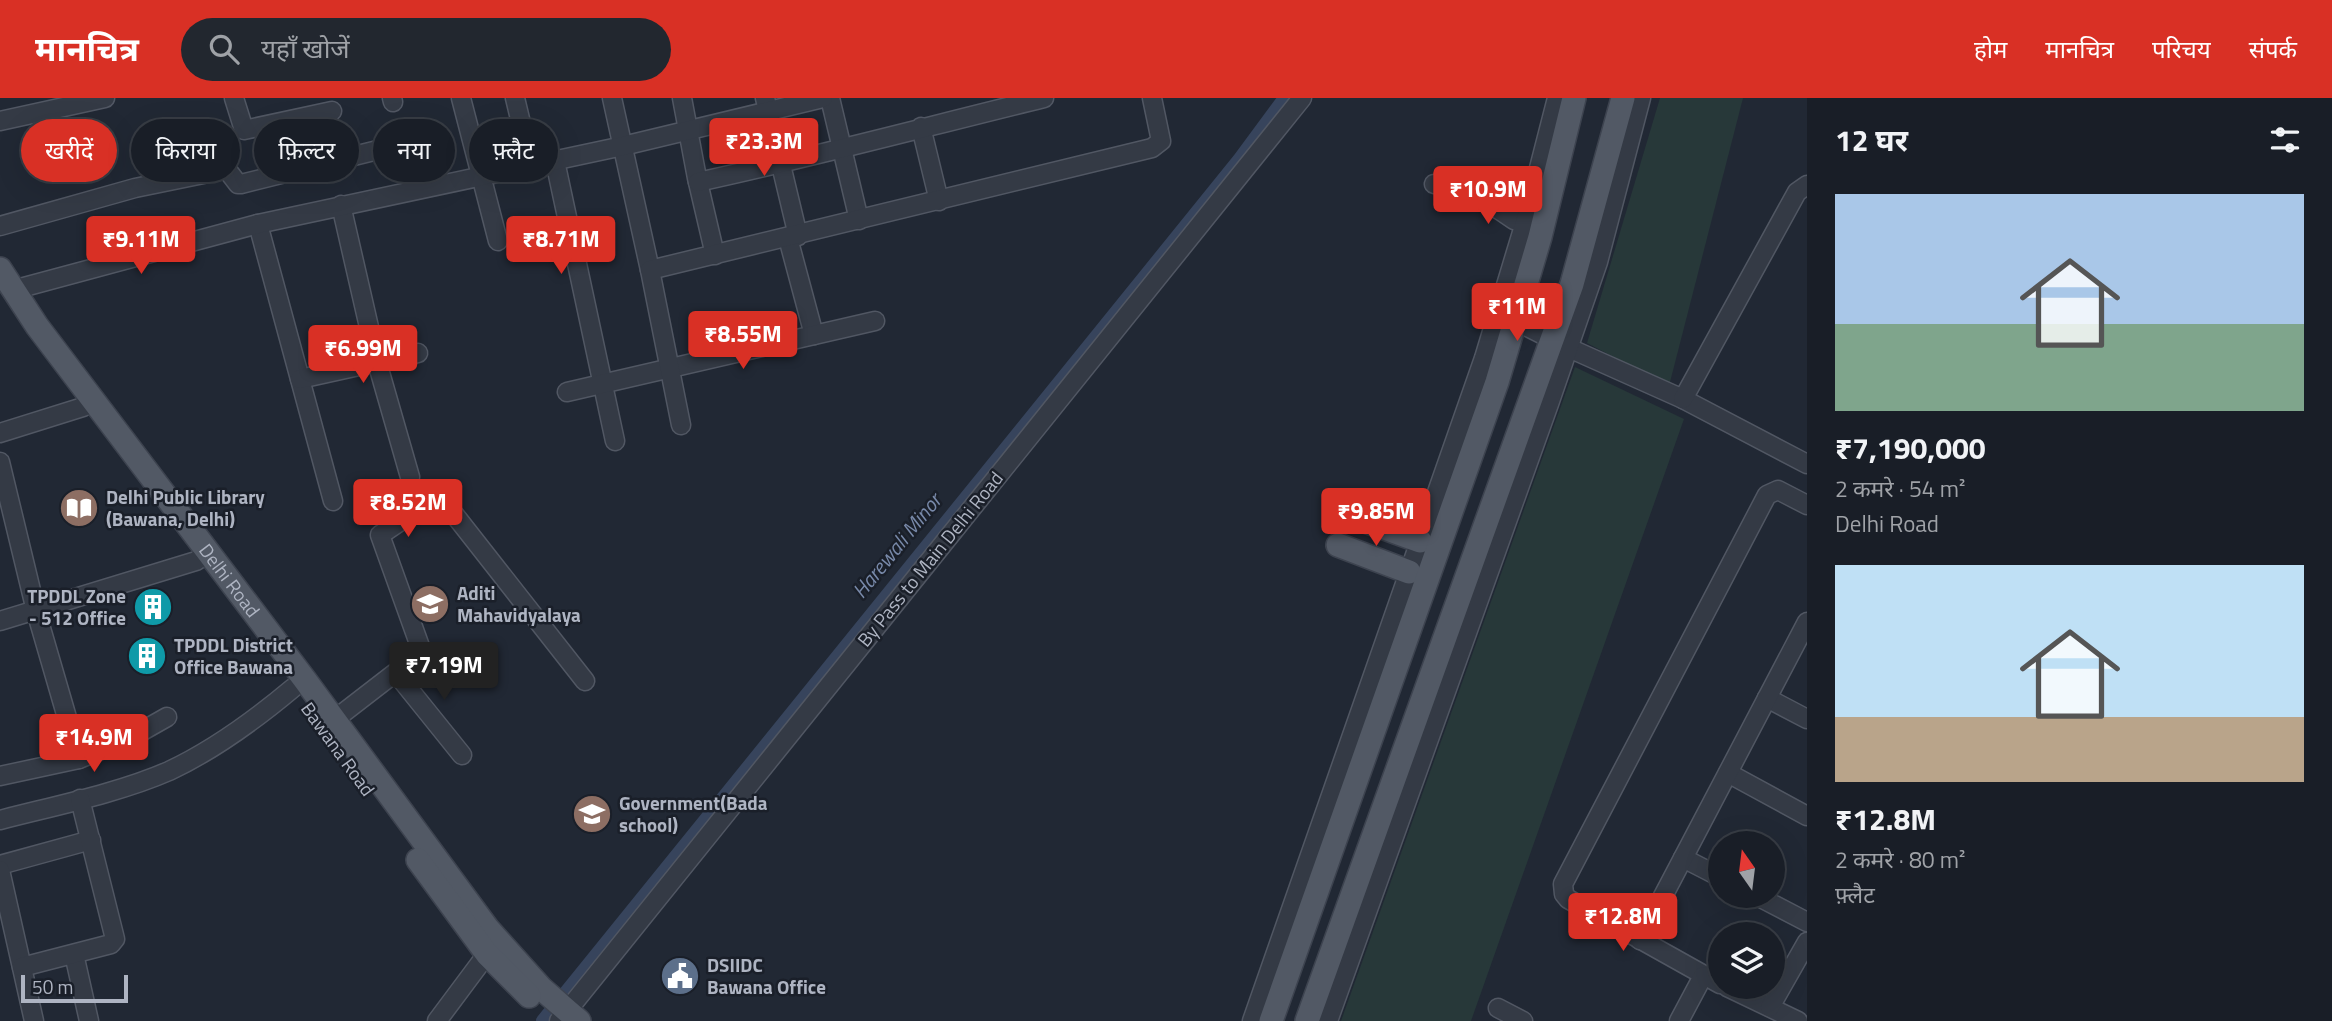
<!DOCTYPE html>
<html lang="hi">
<head>
<meta charset="utf-8">
<style>
	:root { --surface:#191e27; --page:#22272f; --text:#f1f3f6; --muted:#9fa2a7; --line:#373c44; --accent:#d93025 }
	body { margin:0; font-family:"Titillium Web","Noto Sans Devanagari",sans-serif; background:var(--page); color:var(--text); height:100vh; display:flex; flex-direction:column; font-size:26px; white-space:nowrap }
	* { box-sizing:border-box; margin:0 }
	p { font-size:23px; color:var(--muted) }
	.icon { flex:none; width:38px; height:38px; fill:none; stroke:currentColor; stroke-width:2; stroke-linecap:round; stroke-linejoin:round }
	.map { position:relative; flex:1; overflow:hidden }
	.drawer { display:flex; flex-direction:column; background:var(--surface); width:525px }
	.drawer>* { flex:none }
	.guide { position:absolute; left:21px; top:21px; width:665px; height:63px; display:flex; gap:14px }
	.needle { width:46px; rotate:346deg }
	.fabs { position:absolute; left:1708px; top:733px; display:grid; gap:14px }
	.fabs a { display:grid; place-items:center; width:77px; height:77px; border-radius:50%; background:var(--surface); box-shadow:0 7px 28px #0002,0 0 0 2px var(--line); font-size:35px }
	.scale { position:absolute; left:21px; bottom:18px; width:107px; box-sizing:border-box; padding-left:7px; border:4px solid #aeb4c2; border-top:0; font-size:19px; line-height:24px; white-space:nowrap; color:#aeb4c2; -webkit-text-stroke:5px #1a1f29; paint-order:stroke }
	.price { position:absolute; translate:-50% -60px; padding:0 16px; border-radius:7px; background:var(--accent); color:#fff; font-size:23px; line-height:46px; filter:drop-shadow(0 2px 4px #0008) }
	.price::after { content:''; position:absolute; left:50%; top:42px; width:21px; height:16px; margin-left:-10px; background:inherit; clip-path:polygon(0 0,100% 0,50% 100%) }
	.price.current { background:#222; color:#fff }
	ul { padding:0; list-style:none }
	li { display:grid; align-content:center; gap:14px; height:371px; padding:0 28px }
	li span { display:grid; place-items:center; height:217px; border-radius:0px; color:#555 }
	li>.icon { margin-inline-start:auto }
	span .icon { width:126px; height:126px; fill:#fffc; stroke-width:1 }
	li b { font-size:30px }
	h2 { display:flex; justify-content:space-between; align-items:center; height:84px; padding:0 28px; font-size:30px }
	.chip { padding:0 24px; border-radius:32px; background:var(--surface); box-shadow:0 7px 28px #0002,0 0 0 2px var(--line); font-size:24px; line-height:63px }
	.chip.current { background:var(--accent); color:#fff }
	header { display:flex; align-items:center; gap:42px; box-sizing:border-box; height:98px; padding:0 35px; background:var(--accent); color:#fff }
	header strong { font-size:33px }
	nav { display:flex; gap:38px; margin-inline-start:auto; font-size:24px }
	.search { width:490px; height:63px; background:var(--page); display:flex; align-items:center; gap:18px; box-sizing:border-box; padding:0 24px; border-radius:38px; color:var(--muted); font-size:26px }
	main { display:flex; flex:1; min-height:0 }
	.map>svg:first-child { display:block }
	.green { fill:#273839 }
	.lines { fill:none; stroke-linecap:round; stroke-linejoin:round }
	.canal { stroke:#37445c; stroke-width:14 }
	.minor-casing { stroke:#515763; stroke-width:21 }
	.major-casing { stroke:#3d434f; stroke-width:26 }
	.minor { stroke:#343a45; stroke-width:18 }
	.major { stroke:#525965; stroke-width:23 }
	.labels { text-anchor:middle; stroke-width:5; stroke-linejoin:round; paint-order:stroke }
	.poi-label { font-size:19px; font-weight:bold; fill:#aeb4c2; stroke:#1a1f29; text-anchor:start }
	.street-label { font-size:19px; fill:#aeb4c2; stroke:#1a1f29 }
	.water-label { font-size:21px; font-style:italic; fill:#7889a9; stroke:#1a1f29 }
</style>
</head>
<body>
<header>
<strong>मानचित्र</strong>
<div class="search"><svg class="icon" aria-label="search" viewBox="0 0 24 24"><circle cx="10" cy="10" r="6"/><path d="M15 15l6 6"/></svg>यहाँ खोजें</div>
<nav><a>होम</a><a>मानचित्र</a><a>परिचय</a><a>संपर्क</a></nav>
</header>
<main>
<div class="map">
<svg width="1807" height="923" viewBox="0 0 1807 923">
	<rect width="100%" height="100%" fill="#212834"/>
	<g class="green">
		<path d="M1660 0H1743L1669 288 1587 245Z"/>
		<path d="M1575 269 1684 321 1471 923H1341Z"/>
	</g>
	<g class="lines">
		<path class="canal" d="M543 923 1240 61 1285 0"/>
		<g class="minor-casing">
			<g id="minor">
				<path d="M234 0 244 32 332 13"/>
				<path d="M392 0 393 4"/>
				<path d="M461 0 498 143"/>
				<path d="M515 0 531 67"/>
				<path d="M612 0 650 172"/>
				<path d="M682 0 697 80 715 157"/>
				<path d="M765 0 798 138"/>
				<path d="M830 0 859 122"/>
				<path d="M0 23 105 0"/>
				<path d="M921 29 939 103"/>
				<path d="M555 63 615 343"/>
				<path d="M698 84C814 59 929 28 1044 0"/>
				<path d="M1434 86C1467 92 1486 102 1514 122L1518 123 1528 114"/>
				<path d="M341 107 377 264 410 379"/>
				<path d="M258 126 333 403"/>
				<path d="M0 128 135 90 223 72 228 73 238 86H241L398 47"/>
				<path d="M788 140 814 237"/>
				<path d="M13 192 258 126 623 48 823 0"/>
				<path d="M1506 218 1569 250 1683 301 1807 366"/>
				<path d="M300 281 418 255"/>
				<path d="M567 294 875 223"/>
				<path d="M1683 301 1797 94 1807 87"/>
				<path d="M681 327 650 172 1152 50 1161 43 1152 0"/>
				<path d="M0 335 83 309 93 301"/>
				<path d="M0 364 36 513 79 661"/>
				<path d="M0 523 196 463 208 455"/>
				<path d="M396 575 462 657"/>
				<path d="M1767 600 1807 621"/>
				<path d="M334 622 422 554 380 437 439 397 585 583"/>
				<path d="M1728 675 1807 718"/>
				<path d="M0 678 79 661 130 640 167 619"/>
				<path d="M0 722C54 708 119 695 169 673 214 652 256 621 293 590"/>
				<path d="M1683 760 1720 779"/>
				<path d="M0 767 91 742"/>
				<path d="M0 772 34 923"/>
				<path d="M1757 798 1807 824"/>
				<path d="M1640 842 1807 524"/>
				<path d="M74 856 89 923"/>
				<path d="M22 869 111 846 115 841 80 701"/>
				<path d="M1720 886 1568 801 1564 796 1563 786 1767 397 1778 392 1807 407"/>
				<path d="M1727 889 1798 923"/>
				<path d="M1770 909 1807 844"/>
				<path d="M1498 910 1523 923"/>
				<path d="M437 923 487 856"/>
				<path d="M559 923 1302 0"/>
				<path d="M1252 923 1484 260 1526 121 1557 0"/>
				<path d="M1328 923 1549 306 1598 164 1641 0"/>
				<path d="M1679 923 1703 878"/>
			</g>
		</g>
		<g class="major-casing">
			<g id="major">
				<path id="s1" d="M0 171 37 228 305 582 488 831 541 890 579 923"/>
				<path d="M1346 416 1420 443"/>
				<path d="M1338 447 1409 474"/>
				<path d="M418 762 487 856 529 898"/>
				<path d="M1271 923 1497 284 1540 139 1574 0"/>
				<path d="M1307 923 1572 186 1623 0"/>
			</g>
		</g>
		<use href="#minor" class="minor"/>
		<use href="#major" class="major"/>
	</g>
	<defs>
		<g id="library-disc" transform="scale(2.0125)"><circle r="9.5" fill="#8d6e63" stroke="#1a1f29"/><path d="M-6-4Q-3-5.5-.7-3.5V5Q-3 3-6 4ZM6-4Q3-5.5 .7-3.5V5Q3 3 6 4Z" fill="#fff"/></g>
		<g id="university-disc" transform="scale(2.0125)"><circle r="9.5" fill="#8d6e63" stroke="#1a1f29"/><path d="M0-5L7-2L0 1L-7-2ZM-4 1L0 2.5L4 1V4Q0 6-4 4Z" fill="#fff"/></g>
		<g id="building-disc" transform="scale(2.0125)"><circle r="9.5" fill="#0f9aa8" stroke="#1a1f29"/><path d="M-4-6H4V6H1V3H-1V6H-4ZM-2.5-4.3h1.7v1.8h-1.7ZM.8-4.3h1.7v1.8H.8ZM-2.5-1h1.7V.8h-1.7ZM.8-1h1.7V.8H.8Z" fill="#fff"/></g>
		<g id="school-disc" transform="scale(2.0125)"><circle r="9.5" fill="#8d6e63" stroke="#1a1f29"/><path d="M0-5L7-2L0 1L-7-2ZM-4 1L0 2.5L4 1V4Q0 6-4 4Z" fill="#fff"/></g>
		<g id="civic-disc" transform="scale(2.0125)"><circle r="9.5" fill="#5c6f8a" stroke="#1a1f29"/><path d="M-.6-6.5H3V-4.5H.6V-3L4-1V1h2V6H-6V1h2V-1L-.6-3ZM-1.2 2.5V6h2.4V2.5Z" fill="#fff"/></g>
	</defs>
	<g fill-rule="evenodd">
		<use href="#library-disc" x="79" y="410"/>
		<use href="#university-disc" x="430" y="506"/>
		<use href="#building-disc" x="153" y="509"/>
		<use href="#building-disc" x="147" y="558"/>
		<use href="#school-disc" x="592" y="716"/>
		<use href="#civic-disc" x="680" y="878"/>
	</g>
	<g class="labels">
		<g class="poi-label">
			<text x="106" y="406">Delhi Public Library<tspan x="106" dy="22">(Bawana, Delhi)</tspan></text>
			<text x="457" y="502">Aditi<tspan x="457" dy="22">Mahavidyalaya</tspan></text>
			<text x="126" y="505" text-anchor="end">TPDDL Zone<tspan x="126" dy="22">- 512 Office</tspan></text>
			<text x="174" y="554">TPDDL District<tspan x="174" dy="22">Office Bawana</tspan></text>
			<text x="619" y="712">Government(Bada<tspan x="619" dy="22">school)</tspan></text>
			<text x="707" y="874">DSIIDC<tspan x="707" dy="22">Bawana Office</tspan></text>
		</g>
		<g class="street-label">
			<text transform="translate(930 461) rotate(-51)" y="7">By Pass to Main Delhi Road</text>
			<text dy="7" stroke="none"><textPath href="#s1" startOffset="387">Delhi Road</textPath></text>
			<text transform="translate(338 651) rotate(54)" y="7">Bawana Road</text>
		</g>
		<g class="water-label">
			<text transform="translate(897 448) rotate(-51)" y="7">Harewali Minor</text>
		</g>
	</g>
</svg>
<div class="fabs">
<a><svg class="needle" viewBox="-14 -14 28 28"><path d="M0-13l5 13h-10z" fill="#e53935"/><path d="M0 13l5-13h-10z" fill="#9fa2a7"/></svg></a>
<a><svg class="icon" aria-label="layers" viewBox="0 0 24 24"><path d="M12 4l9 5-9 5-9-5zM3 14l9 5 9-5"/></svg></a>
</div>
<div class="scale">50 m</div>
<b class="price" style="left:764px;top:80px">₹23.3M</b>
<b class="price" style="left:1488px;top:128px">₹10.9M</b>
<b class="price" style="left:141px;top:178px">₹9.11M</b>
<b class="price" style="left:561px;top:178px">₹8.71M</b>
<b class="price" style="left:1517px;top:245px">₹11M</b>
<b class="price" style="left:743px;top:273px">₹8.55M</b>
<b class="price" style="left:363px;top:287px">₹6.99M</b>
<b class="price" style="left:408px;top:441px">₹8.52M</b>
<b class="price" style="left:1376px;top:450px">₹9.85M</b>
<b class="price current" style="left:444px;top:604px">₹7.19M</b>
<b class="price" style="left:94px;top:676px">₹14.9M</b>
<b class="price" style="left:1623px;top:855px">₹12.8M</b>
<div class="guide">
<a class="chip current">खरीदें</a>
<a class="chip">किराया</a>
<a class="chip">फ़िल्टर</a>
<a class="chip">नया</a>
<a class="chip">फ़्लैट</a>
</div>
</div>
<section class="drawer">
<h2>12 घर<svg class="icon" aria-label="filters" viewBox="0 0 24 24"><path d="M4 7h16M4 17h16"/><circle cx="9" cy="7" r="2"/><circle cx="15" cy="17" r="2"/></svg></h2>
<ul>
<li><span style="background:linear-gradient(#a9c7e8 60%,#7fa58c 0)"><svg class="icon" aria-label="home" viewBox="0 0 24 24"><path d="M3 11l9-7 9 7M6 9v11h12V9"/></svg></span><div><b>₹7,190,000</b><p>2 कमरे · 54 m²</p><p>Delhi Road</p></div></li>
<li><span style="background:linear-gradient(#bfe0f5 70%,#b9a48a 0)"><svg class="icon" aria-label="home" viewBox="0 0 24 24"><path d="M3 11l9-7 9 7M6 9v11h12V9"/></svg></span><div><b>₹12.8M</b><p>2 कमरे · 80 m²</p><p>फ़्लैट</p></div></li>
</ul>
</section>
</main>
</body>
</html>
